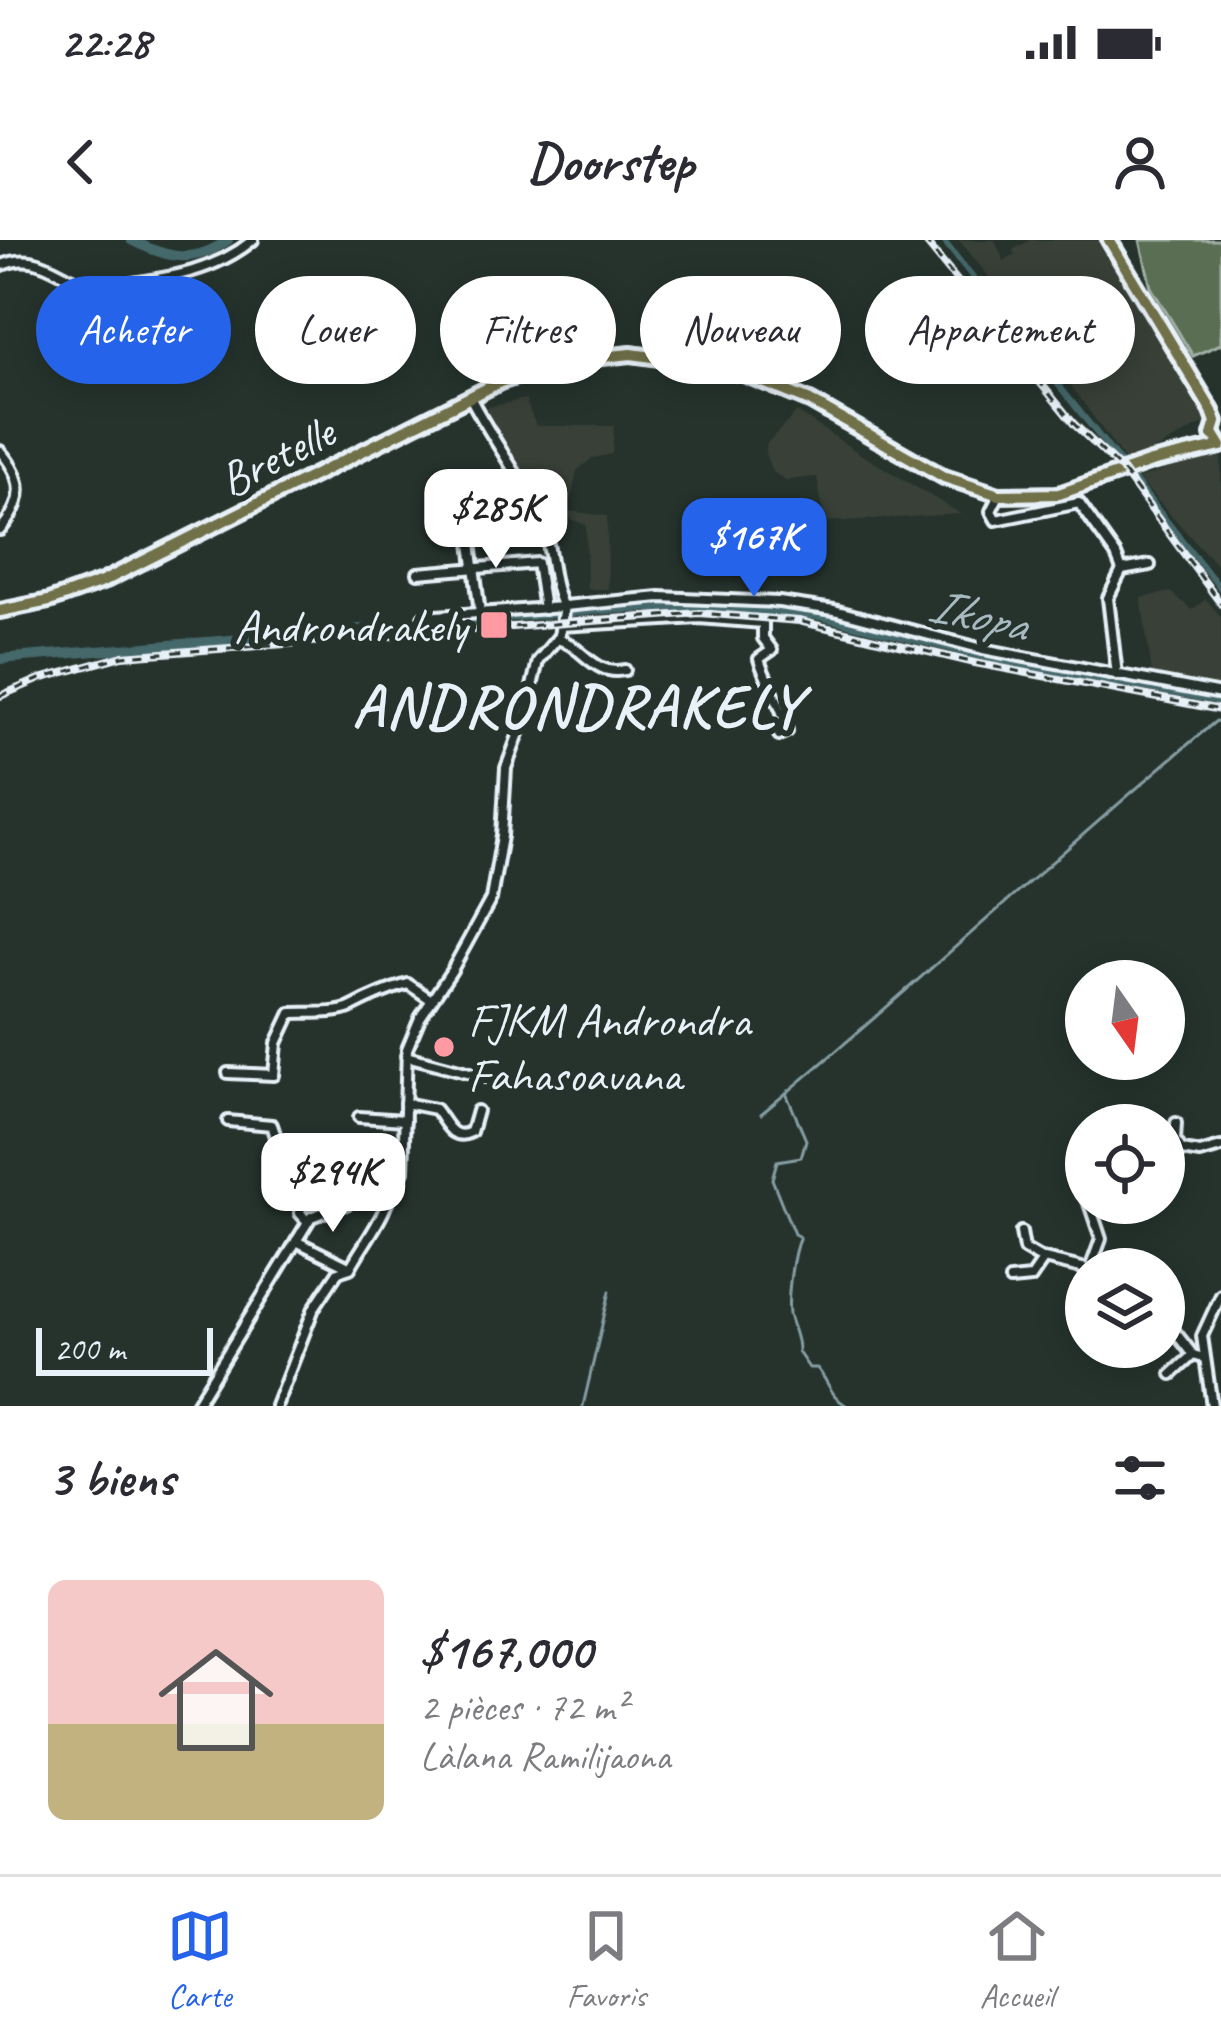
<!DOCTYPE html>
<html lang="fr">
<head>
<meta charset="utf-8">
<style>
	:root { --surface:#fff; --page:#f2f2f3; --text:#2b2b33; --muted:#7c7c81; --line:#e1e1e2; --accent:#2563eb }
	body { margin:0; font-family:Caveat,sans-serif; background:var(--page); color:var(--text); height:100vh; display:flex; flex-direction:column; font-size:45px; white-space:nowrap }
	* { box-sizing:border-box; margin:0 }
	p { font-size:39px; color:var(--muted) }
	.icon { flex:none; width:66px; height:66px; fill:none; stroke:currentColor; stroke-width:2; stroke-linecap:round; stroke-linejoin:round }
	.map { position:relative; height:1166px; overflow:hidden }
	.sheet { display:flex; flex-direction:column; background:var(--surface); flex:1 }
	.sheet>* { flex:none }
	.banner { position:absolute; left:36px; top:36px; width:1149px; height:108px; display:flex; gap:24px }
	.needle { width:78px; rotate:166deg }
	.tools { position:absolute; left:1065px; top:720px; display:grid; gap:24px }
	.tools a { display:grid; place-items:center; width:120px; height:120px; border-radius:50%; background:var(--surface); box-shadow:0 6px 30px #0003; font-size:60px }
	.scale { position:absolute; left:36px; bottom:30px; width:177px; box-sizing:border-box; padding-left:12px; border:6px solid #e8f1f8; border-top:0; font-size:33px; line-height:42px; white-space:nowrap; color:#e8f1f8; -webkit-text-stroke:9px #26332d; paint-order:stroke }
	.price { position:absolute; translate:-50% -102px; padding:0 27px; border-radius:24px; background:#fff; color:#222; font-size:39px; line-height:78px; filter:drop-shadow(0 3px 6px #0008) }
	.price::after { content:''; position:absolute; left:50%; top:72px; width:36px; height:27px; margin-left:-18px; background:inherit; clip-path:polygon(0 0,100% 0,50% 100%) }
	.price.active { background:var(--accent); color:#fff }
	ul { padding:0; list-style:none }
	li { display:flex; align-items:center; gap:36px; height:300px; padding:0 48px }
	li+li { border-top:3px solid var(--line) }
	li span { display:grid; place-items:center; flex:none; width:336px; height:240px; border-radius:18px; color:#555 }
	li>.icon { margin-inline-start:auto }
	span .icon { width:144px; height:144px; fill:#fffc; stroke-width:1 }
	li b { font-size:51px }
	h2 { display:flex; justify-content:space-between; align-items:center; height:144px; padding:0 48px; font-size:51px }
	.chip { padding:0 42px; border-radius:54px; background:var(--surface); box-shadow:0 6px 30px #0003; font-size:42px; line-height:108px }
	.chip.active { background:var(--accent); color:#fff }
	.status { display:flex; justify-content:space-between; align-items:center; height:84px; padding:0 60px; background:var(--surface); direction:ltr }
	.status svg { height:33px; fill:currentColor }
	header { display:flex; justify-content:space-between; align-items:center; height:156px; padding:0 48px; background:var(--surface); font-size:54px; font-weight:700 }
	.dock { display:flex; justify-content:space-around; align-items:center; height:168px; border-top:3px solid var(--line); background:var(--surface); font-size:33px; color:var(--muted) }
	.dock a { display:grid; justify-items:center; gap:6px }
	.dock .active { color:var(--accent) }
	.map>svg:first-child { display:block }
	.built { fill:#394037 }
	.green { fill:#5a6e52; stroke:#a1b0a5; stroke-width:3 }
	.lines { fill:none; stroke-linecap:round; stroke-linejoin:round }
	.stream { stroke:#869ea3; stroke-width:3 }
	.canal { stroke:#45676b; stroke-width:6 }
	.river { stroke:#45676b; stroke-width:10 }
	.minor-casing { stroke:#e8f1f8; stroke-width:16 }
	.major-casing { stroke:#e8f1f8; stroke-width:20 }
	.minor { stroke:#26332d; stroke-width:8 }
	.major { stroke:#70704a; stroke-width:10 }
	.rail-casing { stroke:#e8f1f8; stroke-width:8 }
	.rail { stroke:#26332d; stroke-width:3; stroke-dasharray:9; stroke-linecap:butt }
	.poi-dot { fill:#ff9aa2; stroke:#26332d; stroke-width:4.5 }
	.labels { text-anchor:middle; stroke-width:12; stroke-linejoin:round; paint-order:stroke }
	.street-label { font-size:48px; fill:#e8f1f8; stroke:#26332d }
	.poi-label { font-size:48px; fill:#e8f1f8; stroke:#26332d; text-anchor:end }
	.water-label { font-size:51px; font-style:italic; fill:#a7bac0; stroke:#26332d }
	.district-label { font-size:60px; font-weight:bold; letter-spacing:3px; fill:#e8f1f8; stroke:#26332d }
</style>
</head>
<body>
<div class="status"><b>22:28</b><svg viewBox="0 0 49 12"><path d="M0 12V9h3v3zM5 12V6h3v6zM10 12V3h3v9zM15 12V0h3v12zM26 1h20v11H26zM47 4h2v5h-2z"/></svg></div>
<header><svg class="icon" aria-label="back" viewBox="0 0 24 24"><path d="M15 5l-7 7 7 7"/></svg>Doorstep<svg class="icon" aria-label="person" viewBox="0 0 24 24"><circle cx="12" cy="8" r="4"/><path d="M4 21q1-7 8-7t8 7"/></svg></header>
<div class="map">
<svg width="1221" height="1166" viewBox="0 0 1221 1166">
	<rect width="100%" height="100%" fill="#26332d"/>
	<filter id="ink" filterUnits="userSpaceOnUse"><feTurbulence type="fractalNoise" baseFrequency=".00833" numOctaves="2"/><feDisplacementMap in="SourceGraphic" scale="24" xChannelSelector="R" yChannelSelector="G"/><feConvolveMatrix kernelMatrix="1 2 1 2 8 2 1 2 1" color-interpolation-filters="sRGB"/></filter>
	<g filter="url(#ink)">
		<g class="built">
			<path d="M959 0H995L1004 21 1015 14 1013 10 1030 0H1104L1210 180 1128 225 1025 81Z"/>
			<path d="M525 159 536 186H614L612 214 592 218 577 231 571 260 537 264 484 168Z"/>
			<path d="M797 172 857 212 961 274 825 282 817 237 786 240 772 232 765 213 767 203Z"/>
			<path d="M1212 215H1221V330L1138 239Z"/>
			<path d="M568 271 607 276 608 349H587L586 285 568 278Z"/>
			<path d="M1171 352 1192 370 1206 359 1221 377V448L1152 433 1141 358Z"/>
		</g>
		<path class="green" d="M1140 0H1221V104L1193 116 1151 47Z"/>
		<g class="lines">
			<g class="stream">
				<path d="M786 853 806 900 801 917 777 921 772 939 794 994 800 997C792 1014 787 1057 789 1074 792 1088 799 1098 798 1112L809 1128H817C829 1142 830 1156 847 1166"/>
				<path d="M761 874C916 747 1061 609 1216 481L1221 482"/>
				<path d="M583 1166 610 1051"/>
			</g>
			<path class="canal" d="M943 0 1221 349"/>
			<g class="river">
				<path d="M131 0C167 18 193 25 228 0"/>
				<path d="M0 419 602 369 712 365 819 375 999 419 1221 460"/>
			</g>
			<g class="minor-casing">
				<g id="minor">
					<path d="M0 26C41 7 61 42 99 48 154 39 208 37 253 0"/>
					<path d="M0 211C25 239 25 262 0 290"/>
					<path d="M999 255 991 271 996 280 1079 263 1116 315 1122 330"/>
					<path d="M470 295 480 373"/>
					<path d="M418 333 537 323 544 369"/>
					<path d="M423 377 563 367C550 341 553 311 542 283 523 239 492 200 470 157"/>
					<path d="M560 386 699 378 763 383V398L772 410 759 419C766 443 783 465 787 491L779 495"/>
					<path d="M557 399C583 405 593 437 625 430"/>
					<path d="M1117 435 1108 358 1122 330 1150 325"/>
					<path d="M406 816 501 841"/>
					<path d="M228 833 274 835 277 803 291 773C309 772 335 775 352 767 371 757 387 750 408 744L430 759"/>
					<path d="M405 863 435 869C446 882 451 902 471 892L477 871"/>
					<path d="M359 877 405 880"/>
					<path d="M228 881 272 885 287 930 304 945 300 973 307 981"/>
					<path d="M1176 883 1175 900 1182 910 1200 913 1221 907"/>
					<path d="M1082 953 1086 958"/>
					<path d="M1089 963 1101 999 1090 1029"/>
					<path d="M1021 992 1024 1009 1043 1020"/>
					<path d="M296 1001 349 1027"/>
					<path d="M1010 1040 1031 1038 1044 1019 1086 1029"/>
					<path d="M1164 1078 1193 1115 1204 1118"/>
					<path d="M1172 1134 1193 1115"/>
					<path d="M195 1166 311 977 346 964 403 931 407 809 420 778 452 730 491 659 502 596 506 528 524 480 538 421 559 396 564 366 660 357 779 362 834 370 983 409 1221 454"/>
					<path d="M276 1166 314 1068 338 1032 350 1028C364 1002 392 969 392 939"/>
					<path d="M1212 1166 1202 1096 1221 1055"/>
				</g>
			</g>
			<g class="major-casing">
				<g id="major">
					<path d="M1109 0 1212 171 1216 182 1212 195"/>
					<path d="M0 371 49 361 102 342 500 142 540 129 602 117 631 114 675 120 744 134 810 161 944 237 999 255 1059 254 1151 222 1221 206 1213 193"/>
				</g>
			</g>
			<use href="#minor" class="minor"/>
			<use href="#major" class="major"/>
			<g class="rail-casing">
				<g id="rail">
					<path d="M924 0 1074 184 1123 231 1221 364"/>
					<path d="M0 456 40 439 123 416 700 373 799 381 975 423 1221 470"/>
				</g>
			</g>
			<use href="#rail" class="rail"/>
		</g>
	</g>
	<g class="poi-dot">
		<rect x="479" y="370" width="30" height="30" rx="6"/>
		<circle cx="444" cy="807" r="12"/>
	</g>
	<g class="labels">
		<g class="street-label">
			<text transform="translate(276 215) rotate(-27)" y="17">Bretelle</text>
		</g>
		<g class="poi-label">
			<text x="467" y="402">Androndrakely</text>
			<text x="468" y="796" text-anchor="start">FJKM Androndra<tspan x="468" dy="55">Fahasoavana</tspan></text>
		</g>
		<g class="water-label">
			<text transform="translate(978 373) rotate(13)" y="18">Ikopa</text>
		</g>
		<g class="district-label">
			<text x="578" y="486">ANDRONDRAKELY</text>
		</g>
	</g>
</svg>
<div class="tools">
<a><svg class="needle" viewBox="-14 -14 28 28"><path d="M0-13l5 13h-10z" fill="#e53935"/><path d="M0 13l5-13h-10z" fill="#7c7c81"/></svg></a>
<a><svg class="icon" aria-label="locate" viewBox="0 0 24 24"><circle cx="12" cy="12" r="6"/><path d="M12 2v4M12 18v4M2 12h4M18 12h4"/></svg></a>
<a><svg class="icon" aria-label="layers" viewBox="0 0 24 24"><path d="M12 4l9 5-9 5-9-5zM3 14l9 5 9-5"/></svg></a>
</div>
<div class="scale">200 m</div>
<b class="price" style="left:496px;top:331px">$285K</b>
<b class="price active" style="left:754px;top:360px">$167K</b>
<b class="price" style="left:333px;top:995px">$294K</b>
<div class="banner">
<a class="chip active">Acheter</a>
<a class="chip">Louer</a>
<a class="chip">Filtres</a>
<a class="chip">Nouveau</a>
<a class="chip">Appartement</a>
</div>
</div>
<section class="sheet">
<h2>3 biens<svg class="icon" aria-label="filters" viewBox="0 0 24 24"><path d="M4 7h16M4 17h16"/><circle cx="9" cy="7" r="2"/><circle cx="15" cy="17" r="2"/></svg></h2>
<ul>
<li><span style="background:linear-gradient(#f6c9c9 60%,#c2b280 0)"><svg class="icon" aria-label="home" viewBox="0 0 24 24"><path d="M3 11l9-7 9 7M6 9v11h12V9"/></svg></span><div><b>$167,000</b><p>2 pièces · 72 m²</p><p>Làlana Ramilijaona</p></div></li>
</ul>
</section>
<nav class="dock">
<a class="active"><svg class="icon" aria-label="map" viewBox="0 0 24 24"><path d="M3 6l6-2 6 2 6-2v14l-6 2-6-2-6 2zM9 4v14M15 6v14"/></svg>Carte</a>
<a><svg class="icon" aria-label="saved" viewBox="0 0 24 24"><path d="M7 4h10v16l-5-4-5 4z"/></svg>Favoris</a>
<a><svg class="icon" aria-label="home" viewBox="0 0 24 24"><path d="M3 11l9-7 9 7M6 9v11h12V9"/></svg>Accueil</a>
</nav>
</body>
</html>
